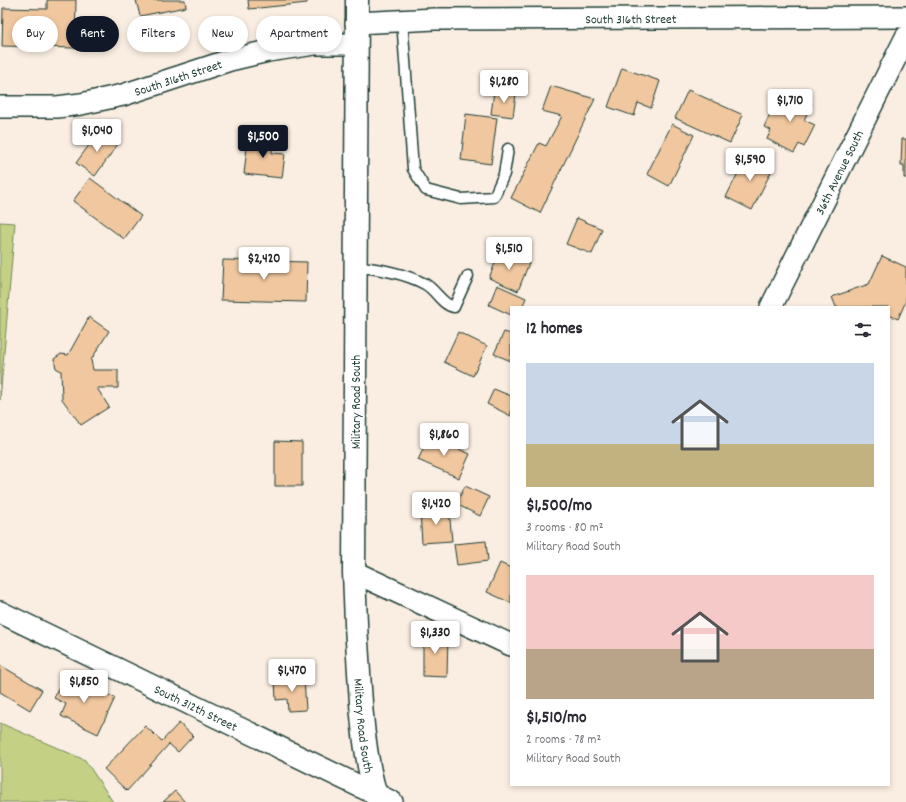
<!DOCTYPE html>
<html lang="en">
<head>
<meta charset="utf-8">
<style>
	:root { --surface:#fff; --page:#f7f7f7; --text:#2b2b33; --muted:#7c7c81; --accent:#111827 }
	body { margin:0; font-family:Dekko,sans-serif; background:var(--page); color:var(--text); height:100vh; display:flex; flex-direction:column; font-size:15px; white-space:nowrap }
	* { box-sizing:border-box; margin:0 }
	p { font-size:13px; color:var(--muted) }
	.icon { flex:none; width:22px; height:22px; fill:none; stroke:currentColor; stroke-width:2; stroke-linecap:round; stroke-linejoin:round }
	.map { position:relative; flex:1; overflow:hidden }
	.details { position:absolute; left:510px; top:306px; width:380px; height:480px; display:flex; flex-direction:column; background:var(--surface); border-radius:0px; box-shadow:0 2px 6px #0003 }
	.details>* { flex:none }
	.hud { position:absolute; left:12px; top:16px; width:380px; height:36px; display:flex; gap:8px }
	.price { position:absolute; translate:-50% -34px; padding:0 9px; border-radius:4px; background:#fff; color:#222; font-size:13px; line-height:26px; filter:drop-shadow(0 1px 2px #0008) }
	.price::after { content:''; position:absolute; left:50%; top:24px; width:12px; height:9px; margin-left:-6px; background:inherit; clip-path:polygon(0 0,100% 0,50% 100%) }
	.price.on { background:var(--accent); color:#fff }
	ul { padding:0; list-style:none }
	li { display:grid; align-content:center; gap:8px; height:212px; padding:0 16px }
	li span { display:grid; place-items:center; height:124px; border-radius:0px; color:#555 }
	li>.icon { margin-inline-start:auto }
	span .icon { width:72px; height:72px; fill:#fffc; stroke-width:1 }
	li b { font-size:17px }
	h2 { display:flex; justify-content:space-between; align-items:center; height:48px; padding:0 16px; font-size:17px }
	.pill { padding:0 14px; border-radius:18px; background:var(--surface); box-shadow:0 2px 6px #0003; font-size:14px; line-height:36px }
	.pill.on { background:var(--accent); color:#fff }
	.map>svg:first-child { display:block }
	.green { fill:#c4d184; stroke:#72875c }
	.building { fill:#f0c79f; stroke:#1f3d34 }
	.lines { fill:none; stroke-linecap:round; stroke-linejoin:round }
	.lane-casing { stroke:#1f3d34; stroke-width:13 }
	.street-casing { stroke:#1f3d34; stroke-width:24 }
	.secondary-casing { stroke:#1f3d34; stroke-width:25 }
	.lane { stroke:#fff; stroke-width:10 }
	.street { stroke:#fff; stroke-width:21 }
	.secondary { stroke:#fff; stroke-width:22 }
	.labels { text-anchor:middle; stroke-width:3; stroke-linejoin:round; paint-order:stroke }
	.street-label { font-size:13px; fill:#1f3d34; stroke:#fff }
</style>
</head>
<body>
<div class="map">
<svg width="906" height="802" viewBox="0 0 906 802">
	<rect width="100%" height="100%" fill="#faeee2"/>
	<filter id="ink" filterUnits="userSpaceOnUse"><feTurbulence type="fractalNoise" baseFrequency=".025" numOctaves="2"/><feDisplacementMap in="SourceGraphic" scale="8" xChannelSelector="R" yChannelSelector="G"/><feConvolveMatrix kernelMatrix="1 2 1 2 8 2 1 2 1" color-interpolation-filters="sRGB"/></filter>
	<g filter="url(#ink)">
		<g class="green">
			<path d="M0 222 15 223 0 400Z"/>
			<path d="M0 723 85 760 113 802H0Z"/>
		</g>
		<g class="building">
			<path d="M47 0H76L75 48 2 46 3 8 47 9Z"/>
			<path d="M136 0H185L186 7 140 16Z"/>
			<path d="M248 0H307V3L249 9Z"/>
			<path d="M622 68 660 81 651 108 638 103 634 116 608 107Z"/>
			<path d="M551 86 595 99 540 213 511 198 539 143 546 146 562 116 542 111Z"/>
			<path d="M688 90 743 115 730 143 675 118Z"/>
			<path d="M494 91 516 94 513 117 491 114Z"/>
			<path d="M789 92 812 103 804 120 815 125 804 147 799 144 794 153 767 139 771 130 764 127 774 105 781 109Z"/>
			<path d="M466 114 497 118 491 164 461 160Z"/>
			<path d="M672 124 694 135 669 186 647 174Z"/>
			<path d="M100 130 118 144 95 176 76 163Z"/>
			<path d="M248 138 273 141 272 153 285 154 282 178 244 174Z"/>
			<path d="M902 139H906V178H904V165H901Z"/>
			<path d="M747 155 773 168 752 210 726 197Z"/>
			<path d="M90 178 141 216 124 239 73 201Z"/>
			<path d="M577 218 602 229 592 254 566 244Z"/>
			<path d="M500 251 529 263 518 291 489 278Z"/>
			<path d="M882 256 906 267V301L898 319 889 315V307H836L832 297 869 284Z"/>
			<path d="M223 260 307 262 306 302 221 300Z"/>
			<path d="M497 285 526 298 522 307H511V315L489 305Z"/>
			<path d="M89 317 109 331 91 360 93 370H118V388H97L109 407 81 425 62 399 61 371 56 368 54 359 61 354 68 355Z"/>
			<path d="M458 332 487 346 473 376 444 362Z"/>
			<path d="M504 332 511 334V361L494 354Z"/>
			<path d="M494 389 511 396V416L487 404Z"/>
			<path d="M429 436 470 454 459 478 418 460Z"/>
			<path d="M275 441 302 442V486H275Z"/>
			<path d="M465 486 489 497 480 516 456 504Z"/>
			<path d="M449 509 452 541 422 543 420 511Z"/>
			<path d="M486 541 488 561 457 565 454 544Z"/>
			<path d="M500 563 511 568V603L487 592Z"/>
			<path d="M423 634 448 635 447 677 423 676Z"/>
			<path d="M0 665 42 690 30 710 0 692Z"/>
			<path d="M65 674 115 698 98 734 61 716 66 704 54 698Z"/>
			<path d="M304 677 306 710 288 711 287 699 276 700 275 679Z"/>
			<path d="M179 723 193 736 178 752 169 744 127 791 104 769 145 726 162 741Z"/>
			<path d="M175 791 185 802H163Z"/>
		</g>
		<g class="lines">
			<g class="lane-casing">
				<g id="lane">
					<path d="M402 20 413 169 426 190 461 199 494 197 504 174 508 149"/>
					<path d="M355 266C379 269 404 273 425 284 436 290 442 305 454 307L468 276"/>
				</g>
			</g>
			<g class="street-casing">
				<g id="street">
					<path id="s1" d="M356 23 435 19 906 17"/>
					<path id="s2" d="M0 107H57L81 104 123 95 230 60 268 51 315 44H356"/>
					<path id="s3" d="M771 307 906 37"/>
					<path d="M354 572 511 645"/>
					<path id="s4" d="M0 612 392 802"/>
				</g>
			</g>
			<g class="secondary-casing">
				<g id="secondary">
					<path id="s5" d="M357 0 354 572C355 610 357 649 360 688 362 726 366 765 378 802"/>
				</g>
			</g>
			<use href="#lane" class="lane"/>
			<use href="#street" class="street"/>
			<use href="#secondary" class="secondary"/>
		</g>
	</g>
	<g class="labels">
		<g class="street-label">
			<text dy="5" stroke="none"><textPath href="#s1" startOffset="275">South 316th Street</textPath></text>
			<text dy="5" stroke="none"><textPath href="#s2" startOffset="182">South 316th Street</textPath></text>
			<text dy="5" stroke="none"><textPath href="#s3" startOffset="151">36th Avenue South</textPath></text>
			<text transform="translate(355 402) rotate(-90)" y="5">Military Road South</text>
			<text dy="5" stroke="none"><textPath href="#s4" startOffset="218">South 312th Street</textPath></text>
			<text dy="5" stroke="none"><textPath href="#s5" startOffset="726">Military Road South</textPath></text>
		</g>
	</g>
</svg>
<b class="price" style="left:504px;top:104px">$1,280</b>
<b class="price" style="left:790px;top:123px">$1,710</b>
<b class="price" style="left:97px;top:153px">$1,040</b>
<b class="price on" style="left:263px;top:159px">$1,500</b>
<b class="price" style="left:750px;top:182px">$1,590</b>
<b class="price" style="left:509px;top:271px">$1,510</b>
<b class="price" style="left:264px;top:281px">$2,420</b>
<b class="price" style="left:444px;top:457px">$1,860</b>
<b class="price" style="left:436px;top:526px">$1,420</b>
<b class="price" style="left:435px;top:655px">$1,330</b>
<b class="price" style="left:292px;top:693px">$1,470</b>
<b class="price" style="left:84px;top:704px">$1,850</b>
<div class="hud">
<a class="pill">Buy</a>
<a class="pill on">Rent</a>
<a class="pill">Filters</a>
<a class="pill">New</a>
<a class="pill">Apartment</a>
</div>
<section class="details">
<h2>12 homes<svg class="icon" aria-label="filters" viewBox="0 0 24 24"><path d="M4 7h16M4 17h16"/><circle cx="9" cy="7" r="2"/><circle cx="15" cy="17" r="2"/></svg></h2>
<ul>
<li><span style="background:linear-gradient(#c9d6e8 65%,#c2b280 0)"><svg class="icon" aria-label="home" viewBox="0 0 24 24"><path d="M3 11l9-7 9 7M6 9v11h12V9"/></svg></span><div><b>$1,500/mo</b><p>3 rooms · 80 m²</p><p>Military Road South</p></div></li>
<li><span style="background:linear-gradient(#f6c9c9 60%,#b9a48a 0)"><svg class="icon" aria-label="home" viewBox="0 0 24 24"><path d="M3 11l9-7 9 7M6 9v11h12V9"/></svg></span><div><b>$1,510/mo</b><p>2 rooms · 78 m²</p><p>Military Road South</p></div></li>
</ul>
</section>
</div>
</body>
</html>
